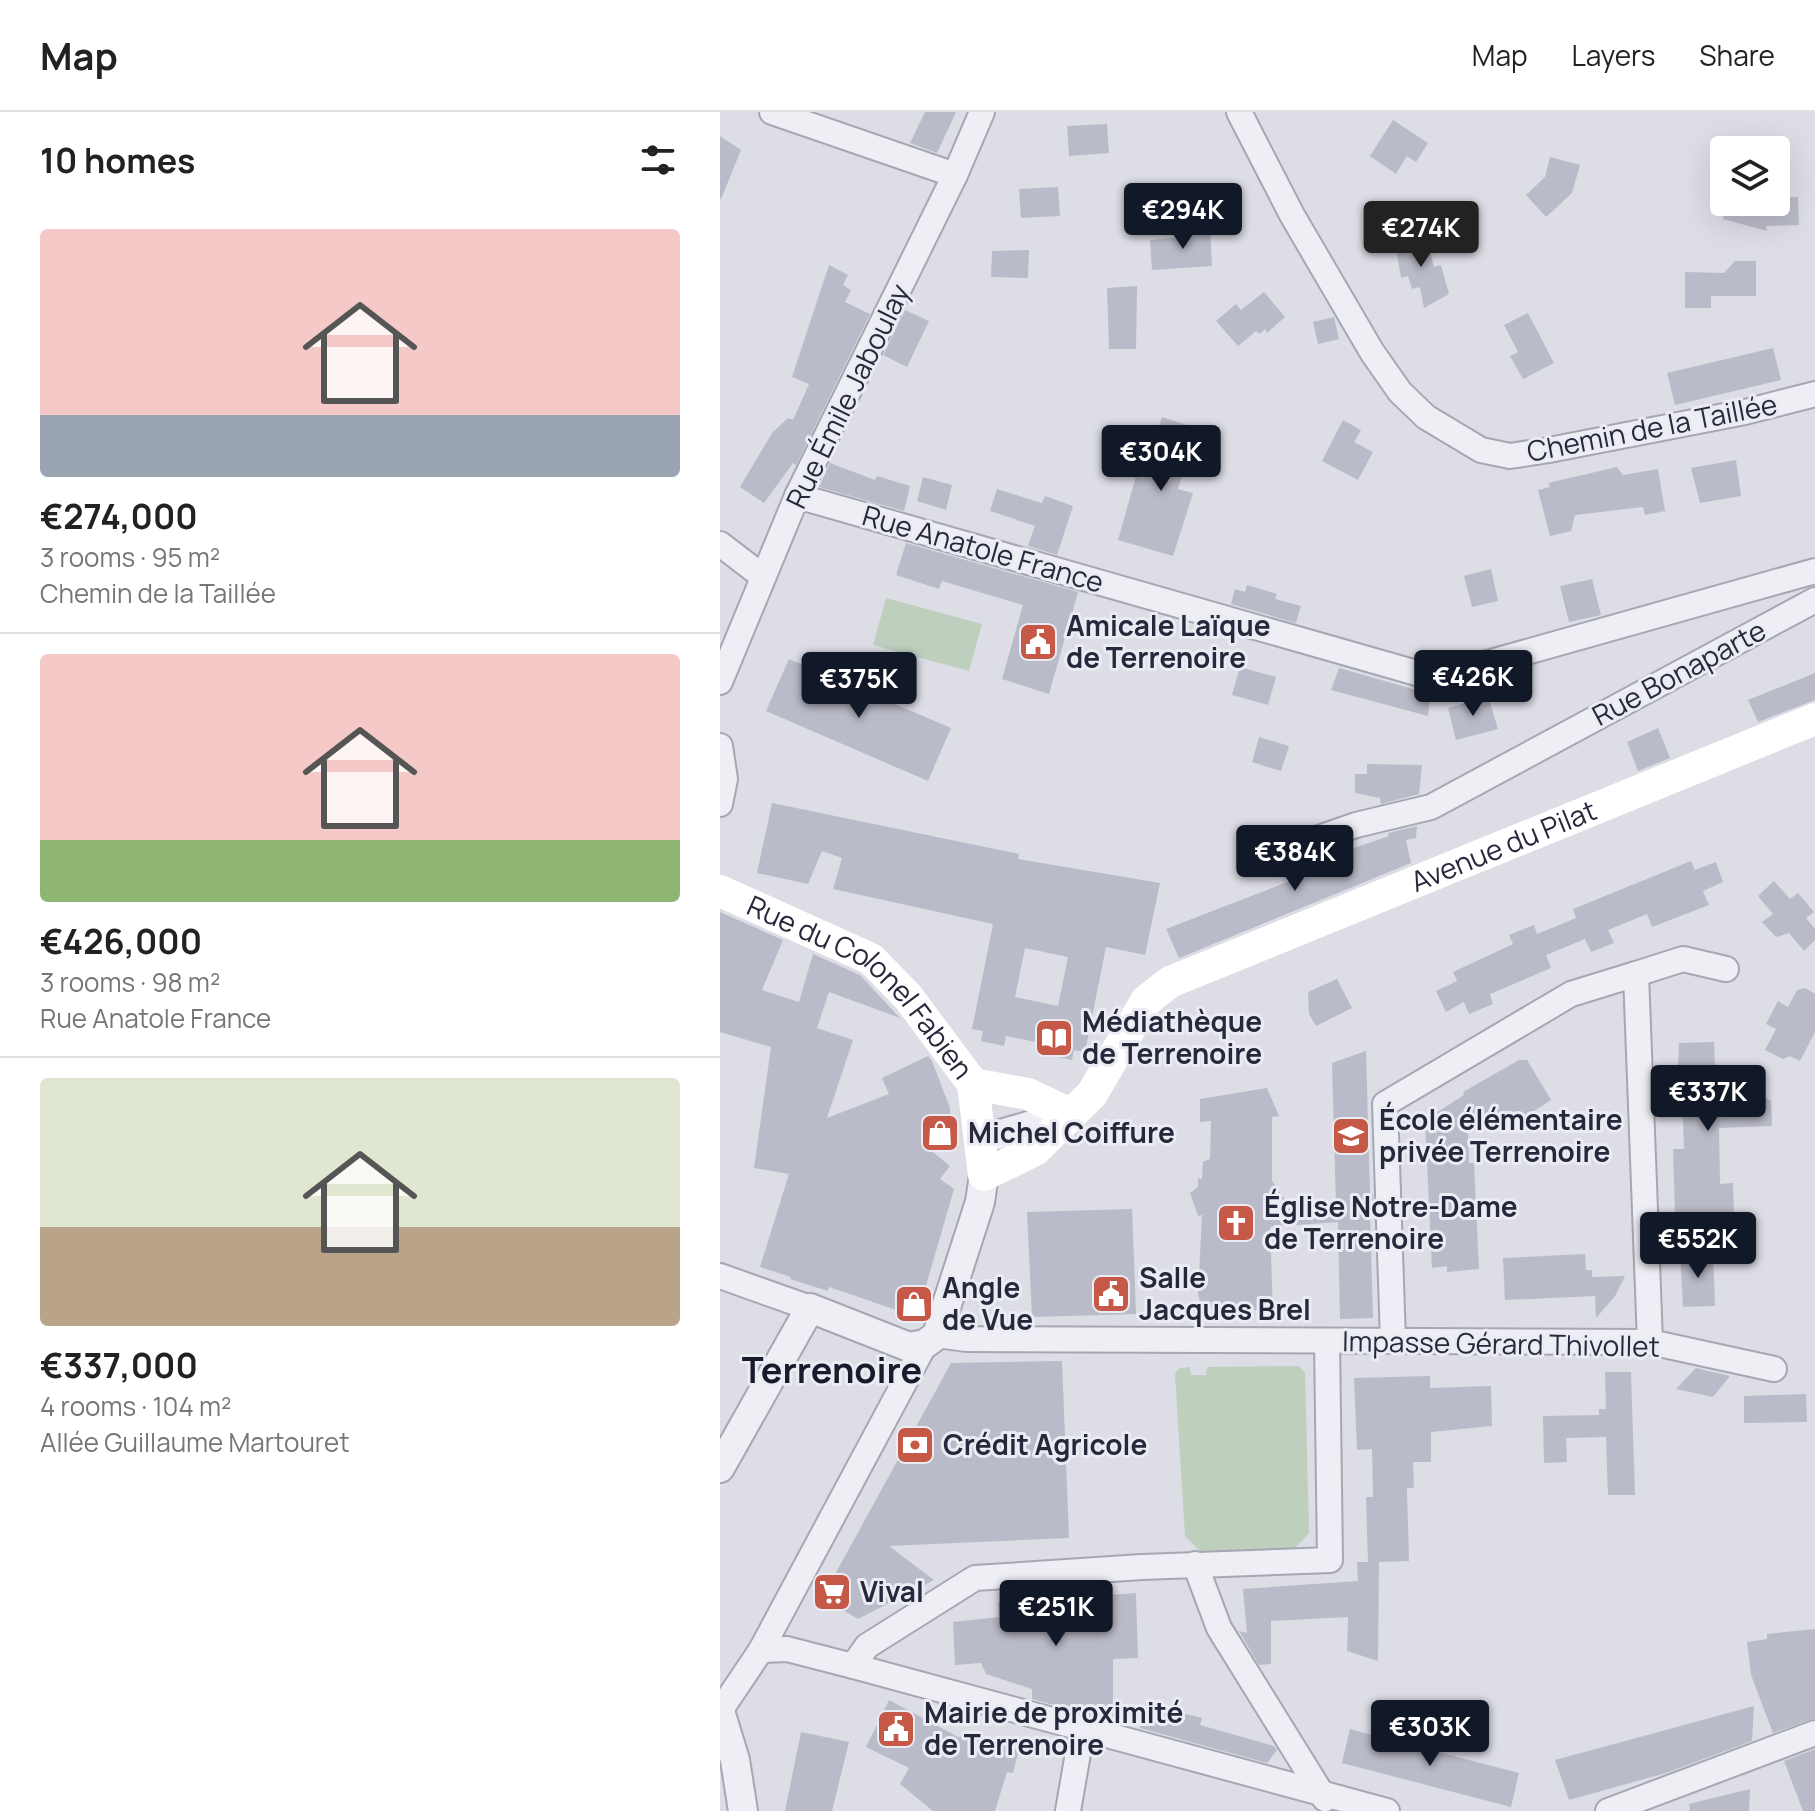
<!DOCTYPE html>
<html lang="en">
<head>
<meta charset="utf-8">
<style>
	:root { --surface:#fff; --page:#f6f6f6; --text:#222; --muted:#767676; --line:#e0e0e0; --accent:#111827 }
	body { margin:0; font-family:Manrope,sans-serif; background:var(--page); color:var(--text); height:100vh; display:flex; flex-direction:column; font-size:30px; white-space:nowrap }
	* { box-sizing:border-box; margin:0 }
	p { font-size:26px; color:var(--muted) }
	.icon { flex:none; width:44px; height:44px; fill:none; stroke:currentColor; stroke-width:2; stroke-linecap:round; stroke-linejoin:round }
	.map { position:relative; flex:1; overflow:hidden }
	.side { display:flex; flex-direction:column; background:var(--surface); width:720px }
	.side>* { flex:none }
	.controls { position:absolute; left:990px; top:24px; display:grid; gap:16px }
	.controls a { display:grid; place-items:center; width:80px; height:80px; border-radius:8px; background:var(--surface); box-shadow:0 8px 32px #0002; font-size:40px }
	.price { position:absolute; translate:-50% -68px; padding:0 18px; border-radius:8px; background:var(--accent); color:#fff; font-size:26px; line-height:52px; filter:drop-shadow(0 2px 4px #0008) }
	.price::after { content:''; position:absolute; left:50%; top:48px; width:24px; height:18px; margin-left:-12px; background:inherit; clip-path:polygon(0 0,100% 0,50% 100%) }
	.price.active { background:#222; color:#fff }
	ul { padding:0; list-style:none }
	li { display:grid; align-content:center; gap:16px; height:424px; padding:0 40px }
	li+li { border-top:2px solid var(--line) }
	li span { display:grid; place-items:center; height:248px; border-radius:8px; color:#555 }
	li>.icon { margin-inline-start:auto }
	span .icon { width:144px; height:144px; fill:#fffc; stroke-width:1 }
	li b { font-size:34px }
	h2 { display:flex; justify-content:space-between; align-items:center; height:96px; padding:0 40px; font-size:34px }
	header { display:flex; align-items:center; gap:48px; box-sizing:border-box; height:112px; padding:0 40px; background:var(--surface); border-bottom:2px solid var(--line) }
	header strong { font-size:38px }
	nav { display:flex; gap:44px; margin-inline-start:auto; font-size:28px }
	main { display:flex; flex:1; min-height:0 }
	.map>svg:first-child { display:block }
	.green { fill:#becfbe }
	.building { fill:#babbc8; fill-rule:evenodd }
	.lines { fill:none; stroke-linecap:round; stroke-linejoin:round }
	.minor-casing { stroke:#a6a7b2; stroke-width:28 }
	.tertiary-casing { stroke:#a6a7b2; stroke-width:32 }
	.minor { stroke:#eeeff4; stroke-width:24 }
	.tertiary { stroke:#eeeff4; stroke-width:28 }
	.secondary { stroke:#fff; stroke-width:32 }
	.labels { text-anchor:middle; stroke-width:6; stroke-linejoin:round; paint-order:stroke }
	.street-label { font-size:28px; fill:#27283b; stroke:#ebecf3 }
	.poi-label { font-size:28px; font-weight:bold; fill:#27283b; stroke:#ebecf3; text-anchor:start }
	.district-label { font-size:36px; font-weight:bold; fill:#191a2b; stroke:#ebecf3 }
</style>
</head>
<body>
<header>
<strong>Map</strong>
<nav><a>Map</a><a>Layers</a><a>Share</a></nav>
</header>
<main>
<section class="side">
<h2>10 homes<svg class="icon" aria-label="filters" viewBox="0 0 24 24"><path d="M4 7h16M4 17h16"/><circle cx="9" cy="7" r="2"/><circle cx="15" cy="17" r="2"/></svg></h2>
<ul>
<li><span style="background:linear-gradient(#f6c9c9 75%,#9aa5b1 0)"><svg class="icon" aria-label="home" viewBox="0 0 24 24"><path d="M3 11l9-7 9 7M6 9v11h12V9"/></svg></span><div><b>€274,000</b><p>3 rooms · 95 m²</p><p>Chemin de la Taillée</p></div></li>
<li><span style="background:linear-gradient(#f6c9c9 75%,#8fb573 0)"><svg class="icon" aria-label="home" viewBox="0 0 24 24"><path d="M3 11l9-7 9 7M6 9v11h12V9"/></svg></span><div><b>€426,000</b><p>3 rooms · 98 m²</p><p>Rue Anatole France</p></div></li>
<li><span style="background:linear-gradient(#dfe7d0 60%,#b9a48a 0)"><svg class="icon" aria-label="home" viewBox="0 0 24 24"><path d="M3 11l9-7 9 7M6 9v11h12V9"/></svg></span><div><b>€337,000</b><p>4 rooms · 104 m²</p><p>Allée Guillaume Martouret</p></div></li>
</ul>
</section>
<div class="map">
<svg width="1095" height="1699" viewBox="0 0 1095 1699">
	<rect width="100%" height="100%" fill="#dcdde5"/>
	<g class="green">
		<path d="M166 486 262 512 249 559 153 533Z"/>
		<path d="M578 1254 585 1260 589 1421 573 1438 482 1441 465 1424 455 1262 460 1256 470 1255 471 1263H486L487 1255Z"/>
	</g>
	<g class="building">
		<path d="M205 0H236L217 41 190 31Z"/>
		<path d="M673 8 708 31 696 50 687 44 676 62 650 44Z"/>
		<path d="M387 12 389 41 349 44 347 14Z"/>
		<path d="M0 24 21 38 1 87H0Z"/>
		<path d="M830 45 860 53 852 81 826 105 806 83 825 65Z"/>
		<path d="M338 75 340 104 301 106 299 77Z"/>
		<path d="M1056 85H1078L1079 113 1046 114 1047 119 1003 107 1007 90H1056Z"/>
		<path d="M490 116 492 154 432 158 430 128 460 125V118Z"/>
		<path d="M705 122 714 155 721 153 729 182 704 196 700 175 692 177 688 164 681 166 675 130Z"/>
		<path d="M309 138 308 166 271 165 272 139Z"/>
		<path d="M1015 149H1036V184H991V196H965V160L1004 161Z"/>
		<path d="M109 153 128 163 123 173 131 178 125 190 150 202 76 353 73 351 44 391 20 375 52 321 68 306 73 308 89 272 72 265Z"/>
		<path d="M417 174 416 237H389L387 176Z"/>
		<path d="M544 180 565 205 547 221 545 217 540 222 536 219 518 234 496 209 516 192 521 198Z"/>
		<path d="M185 198 209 209 187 255 163 243Z"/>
		<path d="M808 201 834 251 803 267 790 244 798 240 784 213Z"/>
		<path d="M614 205 619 227 598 232 593 210Z"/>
		<path d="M1053 236 1061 268 955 293 947 261Z"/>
		<path d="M442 305 476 316 458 377 473 381 453 444 398 428 416 364 424 366Z"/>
		<path d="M623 308 641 318 634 330 653 340 638 368 602 349Z"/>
		<path d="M1016 348 1021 384 980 391 971 356Z"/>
		<path d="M110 351 155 368 157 364 190 374 184 399 99 375Z"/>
		<path d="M897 355 903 363 938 357 945 399 925 403 923 395 855 403 851 419 830 424 818 378 830 375 828 371Z"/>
		<path d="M203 365 232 373 226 398 197 389Z"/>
		<path d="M277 377 322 391 325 384 353 394 337 443 308 434 315 414 270 399Z"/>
		<path d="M186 431 358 480 329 582 282 567 303 493 222 469 219 477 176 463Z"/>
		<path d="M771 457 778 489 752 495 744 464Z"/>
		<path d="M872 467 881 503 849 510 840 474Z"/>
		<path d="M527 473 557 482 555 487 581 494 576 511 511 492 515 477 525 480Z"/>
		<path d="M69 547 231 616 208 669 46 599Z"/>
		<path d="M520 555 556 565 548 593 512 583Z"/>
		<path d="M619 556 710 582 708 604 611 578Z"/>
		<path d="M1095 561V588L1038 610 1028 588Z"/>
		<path d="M768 584 778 617 736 628 728 596Z"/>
		<path d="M938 616 950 646 918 659 907 630Z"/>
		<path d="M539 625 569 634 561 659 532 650Z"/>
		<path d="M647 652 702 653 699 682 661 692 660 686 635 681V662H647Z"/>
		<path d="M52 691 299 742 298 747 440 771 425 843 386 835 365 940 354 938 352 948 328 943 330 933 286 924 284 934 261 929 263 919 252 917 273 812 113 777 122 746 102 739 88 772 37 761ZM305 836 348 845 338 894 295 885Z"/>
		<path d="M697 714 696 726 686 728 691 751 459 846 446 817 611 753 608 745 669 724 668 721Z"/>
		<path d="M971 749 975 758 996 750 1003 770 983 779 989 793 932 815 927 802 888 818 894 831 871 840 865 827 826 843 831 856 770 882 773 892 749 902 744 890 726 900 716 879 737 869 733 860 793 832 789 823 814 813 817 822 837 814 856 806 853 797Z"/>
		<path d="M1054 769 1070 787 1078 781 1094 800 1086 806 1095 817V828L1084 839 1069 821 1056 825 1042 810 1053 802 1038 784Z"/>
		<path d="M0 800 63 828 42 878 79 890 93 842 140 863 180 906 109 880 97 916 133 928 107 1006 169 982 162 966 208 944 212 949 230 996 232 1028 204 1033 230 1054 220 1067 234 1077 197 1205 109 1175 108 1179 70 1167 71 1165 40 1155 69 1062 34 1056 51 935 0 920Z"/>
		<path d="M617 867 632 896 596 914 589 902 588 880Z"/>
		<path d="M1085 876 1095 882V920L1080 949 1070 944 1063 947 1045 938 1056 917 1046 912 1058 889 1068 895 1077 878Z"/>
		<path d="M994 930 996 983 1039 982 1051 989 1052 1014 999 1016 1000 1072 1013 1071 1014 1103 955 1104 953 1037H964L962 984H957L959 931Z"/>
		<path d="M646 939 650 1082H653L654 1103 650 1102 653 1206 620 1207 618 1110 550 1115 553 1198H531L529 1207H504L503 1197H482L478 1182 482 1103 478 1104 470 1081 478 1075V1066L482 1067 483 1050 490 1047 491 1009 480 1010V987L547 976 559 1004 552 1005V1069L570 1095 616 1092 612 951Z"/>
		<path d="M799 948H807L831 988 797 1010 775 1000 748 1018 749 1051H754L759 1157 727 1160V1154L712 1156 705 1008 744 983 743 980Z"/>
		<path d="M412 1097 416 1202 312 1205 307 1100Z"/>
		<path d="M993 1141 995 1194 963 1195 960 1142Z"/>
		<path d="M865 1142 866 1158H872V1165L905 1164 895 1184 876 1206 875 1184 785 1188 783 1146Z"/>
		<path d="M342 1249 349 1426 169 1434 214 1468 138 1507 102 1486 231 1251Z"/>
		<path d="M976 1256 988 1259 1010 1264 993 1285 956 1277Z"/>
		<path d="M885 1260H911L915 1383H888L886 1325 846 1326 847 1350 824 1351 823 1304 879 1303V1297H886Z"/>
		<path d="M710 1264V1276L771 1274 772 1314 711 1320V1350H693L694 1376H687L689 1449 659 1450 658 1549 627 1539 628 1505 551 1509V1552L539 1553 519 1519 527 1521 523 1477 638 1469 637 1450H648L646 1385H653L652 1337 637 1338 634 1266Z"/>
		<path d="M1086 1282 1087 1310 1024 1311V1284Z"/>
		<path d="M416 1481 418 1546 393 1547V1609L312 1587V1577L266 1562 261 1551 235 1553 233 1510 279 1505 278 1491Z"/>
		<path d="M1095 1517V1606L1053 1621 1031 1563 1027 1530 1047 1527V1522Z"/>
		<path d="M169 1588 240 1626 241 1623 299 1638 293 1661 287 1660 275 1699H213L180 1672 189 1656 146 1635Z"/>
		<path d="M426 1592 482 1606 480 1613 554 1634 557 1638 547 1651 420 1616Z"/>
		<path d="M1034 1594 1032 1629 946 1661 849 1688 835 1648Z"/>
		<path d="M630 1617 799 1661 791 1695 622 1651Z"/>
		<path d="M81 1620 129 1630 112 1699H65Z"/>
		<path d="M1095 1637V1699H1083L1064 1649Z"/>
		<path d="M1030 1677 1029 1699H970L969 1692Z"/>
	</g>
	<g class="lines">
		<g class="minor-casing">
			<g id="minor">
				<path d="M52 0 235 63"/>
				<path d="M519 0 572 103 652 240 680 280 706 305 761 338 790 344 829 338 1025 300 1095 282"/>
				<path d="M77 384 714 566 1095 459"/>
				<path d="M0 432 42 464"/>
				<path d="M0 570 77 384 235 63 262 0"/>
				<path d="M0 634 5 667 0 692"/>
				<path d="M556 741 636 713 711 695 1095 488"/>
				<path d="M916 862 963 847 1006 857"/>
				<path d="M0 1164 90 1196"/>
				<path d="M217 1223 246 1227 930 1230 1054 1257"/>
				<path d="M673 1229 665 992 851 882 916 862 930 1230"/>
				<path d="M475 1452 499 1516 605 1687"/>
				<path d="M41 1538 67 1537 133 1554 667 1699"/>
				<path d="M133 1554 147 1534 255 1466 422 1455 610 1448 607 1229"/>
				<path d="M0 1599 41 1538 205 1232"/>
				<path d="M348 1699 362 1618"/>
				<path d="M888 1699 1095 1621"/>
			</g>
		</g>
		<g class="tertiary-casing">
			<g id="tertiary">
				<path d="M260 1028 350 1002"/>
				<path d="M0 1356 90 1196 189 1235 205 1232 217 1223 260 1090 264 1063"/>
				<path d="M0 1599 15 1648 23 1699"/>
			</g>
		</g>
		<use href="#minor" class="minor"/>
		<use href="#tertiary" class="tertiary"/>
		<g class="secondary">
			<path id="s1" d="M0 779 151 847 188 885 253 972 264 1063 315 1038 372 982 426 889 450 870 1095 607"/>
			<path d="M253 972 308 982 350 1002"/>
		</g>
	</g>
	<defs>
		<g id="civic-square" transform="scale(2)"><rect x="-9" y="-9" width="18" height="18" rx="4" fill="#c55847" stroke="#ebecf3"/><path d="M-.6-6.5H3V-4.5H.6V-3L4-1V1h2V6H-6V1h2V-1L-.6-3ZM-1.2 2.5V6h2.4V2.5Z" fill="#fff"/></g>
		<g id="library-square" transform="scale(2)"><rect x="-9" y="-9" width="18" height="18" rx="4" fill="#c55847" stroke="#ebecf3"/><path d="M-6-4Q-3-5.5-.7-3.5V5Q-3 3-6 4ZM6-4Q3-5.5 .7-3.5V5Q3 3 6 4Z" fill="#fff"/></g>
		<g id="shop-square" transform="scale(2)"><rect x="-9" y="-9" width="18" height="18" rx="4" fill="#c55847" stroke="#ebecf3"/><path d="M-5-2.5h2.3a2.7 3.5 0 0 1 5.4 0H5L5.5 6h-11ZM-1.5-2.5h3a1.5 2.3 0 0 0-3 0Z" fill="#fff"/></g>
		<g id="school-square" transform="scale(2)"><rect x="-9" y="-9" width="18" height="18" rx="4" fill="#c55847" stroke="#ebecf3"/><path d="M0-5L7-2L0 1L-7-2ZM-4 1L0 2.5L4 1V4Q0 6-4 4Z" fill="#fff"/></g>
		<g id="church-square" transform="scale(2)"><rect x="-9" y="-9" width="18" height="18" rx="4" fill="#c55847" stroke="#ebecf3"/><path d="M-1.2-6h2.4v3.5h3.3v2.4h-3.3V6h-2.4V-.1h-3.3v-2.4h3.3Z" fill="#fff"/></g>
		<g id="bank-square" transform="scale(2)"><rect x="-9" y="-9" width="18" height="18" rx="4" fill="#c55847" stroke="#ebecf3"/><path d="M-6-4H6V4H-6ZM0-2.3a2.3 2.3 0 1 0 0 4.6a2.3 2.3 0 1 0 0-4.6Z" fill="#fff"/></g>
		<g id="supermarket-square" transform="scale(2)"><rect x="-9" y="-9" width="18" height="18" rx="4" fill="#c55847" stroke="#ebecf3"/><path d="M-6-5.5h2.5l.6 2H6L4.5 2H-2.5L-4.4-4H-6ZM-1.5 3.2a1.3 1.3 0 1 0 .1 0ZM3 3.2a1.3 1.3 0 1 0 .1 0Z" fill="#fff"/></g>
	</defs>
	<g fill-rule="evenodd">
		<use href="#civic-square" x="318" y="530"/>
		<use href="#library-square" x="334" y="926"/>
		<use href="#shop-square" x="220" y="1021"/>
		<use href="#school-square" x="631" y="1024"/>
		<use href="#church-square" x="516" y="1111"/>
		<use href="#civic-square" x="391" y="1182"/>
		<use href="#shop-square" x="194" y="1192"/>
		<use href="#bank-square" x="195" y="1333"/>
		<use href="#supermarket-square" x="112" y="1480"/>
		<use href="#civic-square" x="176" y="1617"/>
	</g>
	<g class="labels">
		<g class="street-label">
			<text transform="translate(128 284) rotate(-64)" y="10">Rue Émile Jaboulay</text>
			<text transform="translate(932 316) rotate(-11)" y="10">Chemin de la Taillée</text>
			<text transform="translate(263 437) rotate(16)" y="10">Rue Anatole France</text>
			<text transform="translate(959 561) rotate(-28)" y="10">Rue Bonaparte</text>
			<text dy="10" stroke="none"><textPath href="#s1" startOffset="1054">Avenue du Pilat</textPath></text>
			<text dy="10" stroke="none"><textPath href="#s1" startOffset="174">Rue du Colonel Fabien</textPath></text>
			<text transform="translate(781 1232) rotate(1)" y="10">Impasse Gérard Thivollet</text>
		</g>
		<g class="poi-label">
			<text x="346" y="524">Amicale Laïque<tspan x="346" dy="32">de Terrenoire</tspan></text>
			<text x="362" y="920">Médiathèque<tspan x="362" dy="32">de Terrenoire</tspan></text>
			<text x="659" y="1018">École élémentaire<tspan x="659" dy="32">privée Terrenoire</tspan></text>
			<text x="248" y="1031">Michel Coiffure</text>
			<text x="544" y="1105">Église Notre-Dame<tspan x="544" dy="32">de Terrenoire</tspan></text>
			<text x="419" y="1176">Salle<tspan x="419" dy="32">Jacques Brel</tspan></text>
			<text x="222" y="1186">Angle<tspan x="222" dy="32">de Vue</tspan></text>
			<text x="223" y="1343">Crédit Agricole</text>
			<text x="140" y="1490">Vival</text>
			<text x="204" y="1611">Mairie de proximité<tspan x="204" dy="32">de Terrenoire</tspan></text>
		</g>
		<g class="district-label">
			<text x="112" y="1271">Terrenoire</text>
		</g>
	</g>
</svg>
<div class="controls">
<a><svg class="icon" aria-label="layers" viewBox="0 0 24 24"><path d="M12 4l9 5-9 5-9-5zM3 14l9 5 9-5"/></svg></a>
</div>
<b class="price" style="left:463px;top:139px">€294K</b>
<b class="price active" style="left:701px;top:157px">€274K</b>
<b class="price" style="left:441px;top:381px">€304K</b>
<b class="price" style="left:753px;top:606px">€426K</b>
<b class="price" style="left:139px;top:608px">€375K</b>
<b class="price" style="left:575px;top:781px">€384K</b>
<b class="price" style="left:988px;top:1021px">€337K</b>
<b class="price" style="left:978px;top:1168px">€552K</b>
<b class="price" style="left:336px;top:1536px">€251K</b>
<b class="price" style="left:710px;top:1656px">€303K</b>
</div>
</main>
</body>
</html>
